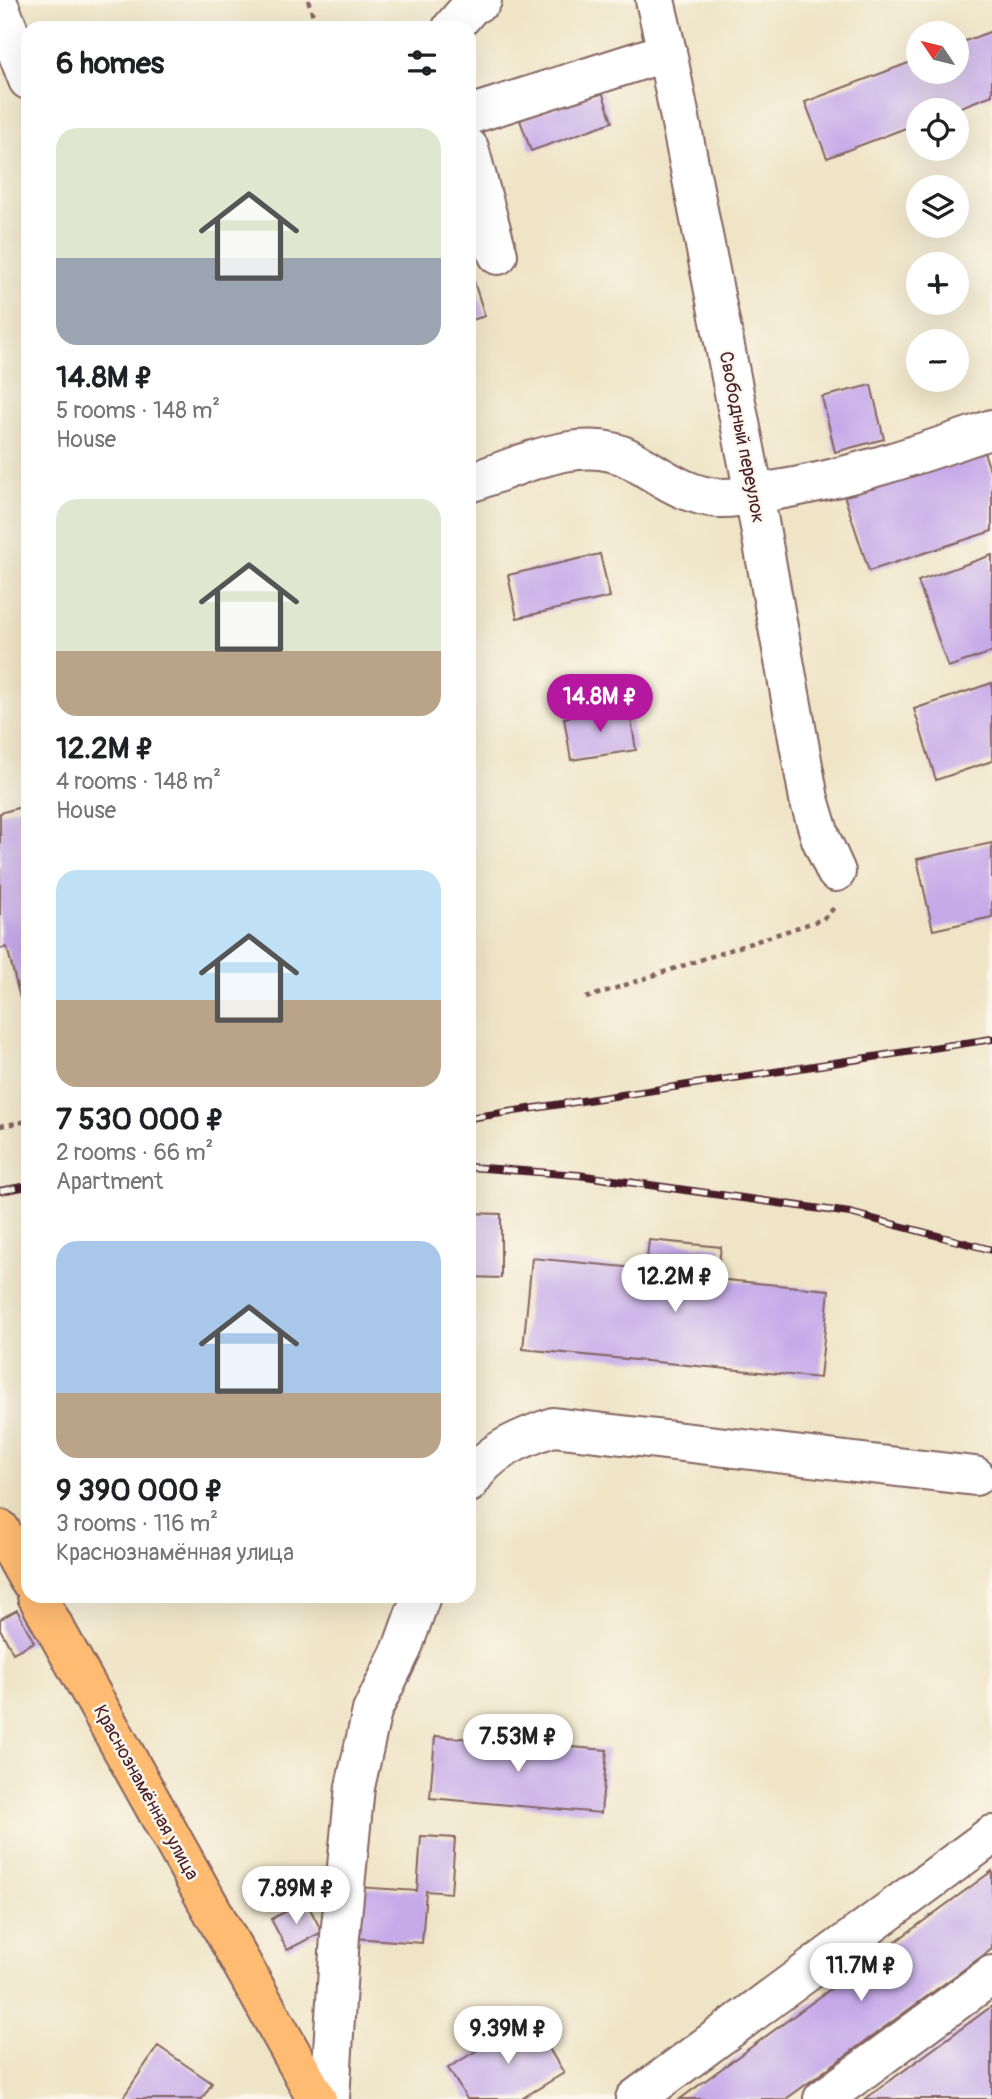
<!DOCTYPE html>
<html lang="en">
<head>
<meta charset="utf-8">
<style>
	:root { --surface:#fff; --page:#f6f6f6; --text:#202124; --muted:#757577; --accent:#b5179e }
	body { margin:0; font-family:Pangolin,sans-serif; background:var(--page); color:var(--text); height:100vh; display:flex; flex-direction:column; font-size:26px; white-space:nowrap }
	* { box-sizing:border-box; margin:0 }
	p { font-size:23px; color:var(--muted) }
	.icon { flex:none; width:38px; height:38px; fill:none; stroke:currentColor; stroke-width:2; stroke-linecap:round; stroke-linejoin:round }
	.map { position:relative; flex:1; overflow:hidden }
	.sheet { position:absolute; left:21px; top:21px; width:455px; height:1582px; display:flex; flex-direction:column; background:var(--surface); border-radius:21px; box-shadow:0 7px 28px #0002 }
	.sheet>* { flex:none }
	.needle { width:46px; rotate:305deg }
	.buttons { position:absolute; left:906px; top:21px; display:grid; gap:14px }
	.buttons a { display:grid; place-items:center; width:63px; height:63px; border-radius:50%; background:var(--surface); box-shadow:0 7px 28px #0002; font-size:35px }
	.price { position:absolute; translate:-50% -60px; padding:0 16px; border-radius:24px; background:#fff; color:#222; font-size:23px; line-height:46px; filter:drop-shadow(0 2px 4px #0008) }
	.price::after { content:''; position:absolute; left:50%; top:42px; width:21px; height:16px; margin-left:-10px; background:inherit; clip-path:polygon(0 0,100% 0,50% 100%) }
	.price.active { background:var(--accent); color:#fff }
	ul { padding:0; list-style:none }
	li { display:grid; align-content:center; gap:14px; height:371px; padding:0 35px }
	li span { display:grid; place-items:center; height:217px; border-radius:21px; color:#555 }
	li>.icon { margin-inline-start:auto }
	span .icon { width:126px; height:126px; fill:#fffc; stroke-width:1 }
	li b { font-size:30px }
	h2 { display:flex; justify-content:space-between; align-items:center; height:84px; padding:0 35px; font-size:30px }
	.map>svg:first-child { display:block }
	.building { fill:#c5a9e9 }
	.lines { fill:none; stroke-linecap:round; stroke-linejoin:round }
	.minor-casing { stroke:#846461; stroke-width:42 }
	.major-casing { stroke:#846461; stroke-width:42 }
	.path { stroke:#846461; stroke-width:4.5; stroke-dasharray:5 5; stroke-linecap:butt }
	.minor { stroke:#fff; stroke-width:38 }
	.major { stroke:#febb71; stroke-width:38 }
	.rail-casing { stroke:#4a1f2b; stroke-width:8 }
	.rail { stroke:#fbf7ec; stroke-width:5; stroke-dasharray:16; stroke-linecap:butt }
	.labels { text-anchor:middle; stroke-width:5; stroke-linejoin:round; paint-order:stroke }
	.street-label { font-size:19px; fill:#4a1f2b; stroke:#fbf7ec }
</style>
</head>
<body>
<div class="map">
<svg width="992" height="2099" viewBox="0 0 992 2099">
	<rect width="100%" height="100%" fill="#fbf7ec"/>
	<filter id="ink" filterUnits="userSpaceOnUse"><feTurbulence type="fractalNoise" baseFrequency=".0143" numOctaves="2"/><feDisplacementMap in="SourceGraphic" scale="14" xChannelSelector="R" yChannelSelector="G"/><feConvolveMatrix kernelMatrix="1 2 1 2 8 2 1 2 1" color-interpolation-filters="sRGB"/></filter>
	<filter id="wash" filterUnits="userSpaceOnUse"><feTurbulence type="fractalNoise" baseFrequency=".00686" numOctaves="4" result="noise"/><feDisplacementMap in="SourceGraphic" scale="28" xChannelSelector="R" yChannelSelector="G"/><feGaussianBlur stdDeviation="1.57" result="paint"/><feColorMatrix in="noise" values="0 0 0 0 0 0 0 0 0 0 0 0 0 0 0 0 0 1.4 0 .05"/><feComposite in="paint" operator="in"/></filter>
	<g filter="url(#wash)">
		<rect width="100%" height="100%" fill="#efe4c6"/>
		<g id="blocks">
			<g class="building">
				<path d="M992 31V95L953 110H919V123L827 158 805 102 919 59V72H957V44Z"/>
				<path d="M602 91 612 122 531 151 520 120Z"/>
				<path d="M469 266 485 316 469 321Z"/>
				<path d="M871 385 884 439 835 452 822 397Z"/>
				<path d="M983 449 992 476V531L869 571 844 495Z"/>
				<path d="M600 554 610 597 517 618 508 575Z"/>
				<path d="M992 555V652L948 667 918 581Z"/>
				<path d="M992 683V761L936 780 914 709Z"/>
				<path d="M629 707 636 750 571 760 564 718Z"/>
				<path d="M21 807 28 830 27 1026 7 947 0 949V813Z"/>
				<path d="M992 843V917L933 930 917 859Z"/>
				<path d="M469 1213 501 1214V1278L469 1277Z"/>
				<path d="M649 1240 721 1247 717 1279 829 1290 820 1378 523 1349 532 1258 646 1269Z"/>
				<path d="M17 1610 34 1642 13 1653 0 1629V1619Z"/>
				<path d="M435 1736 607 1750 601 1813 430 1798Z"/>
				<path d="M421 1836 455 1838 451 1893 426 1891 422 1943 354 1938 358 1887 417 1891Z"/>
				<path d="M992 1871V1949L786 2099H680Z"/>
				<path d="M306 1901 322 1932 287 1950 271 1919Z"/>
				<path d="M992 2006V2099H865Z"/>
				<path d="M530 2018 564 2073 521 2099H467L448 2068Z"/>
				<path d="M158 2046 212 2083 202 2099H122Z"/>
			</g>
		</g>
	</g>
	<g filter="url(#ink)">
		<use href="#blocks" fill-opacity="0" stroke="#846461" stroke-width="2"/>
		<g class="lines">
			<g class="minor-casing">
				<g id="minor">
					<path d="M655 0 667 52 754 494 809 799 821 839 836 872"/>
					<path d="M0 8 28 80"/>
					<path d="M452 28 471 6 482 0"/>
					<path d="M469 115 667 52"/>
					<path d="M469 148 498 255"/>
					<path d="M469 483C518 467 583 432 632 460 661 476 685 496 719 498 736 499 755 494 772 491 847 479 920 454 992 429"/>
					<path d="M469 1483C486 1452 521 1438 553 1427L975 1476"/>
					<path d="M330 2099 340 1936 355 1787 372 1711 402 1649 421 1596"/>
					<path d="M635 2099 992 1835"/>
					<path d="M823 2099 992 1975"/>
				</g>
			</g>
			<g class="major-casing">
				<g id="major">
					<path d="M0 1529 28 1579"/>
					<path d="M37 1596 317 2099"/>
				</g>
			</g>
			<g class="path">
				<path d="M308 0 317 28"/>
				<path d="M586 998 823 919 836 906"/>
				<path d="M0 1126 28 1121"/>
			</g>
			<use href="#minor" class="minor"/>
			<use href="#major" class="major"/>
			<g class="rail-casing">
				<g id="rail">
					<path d="M469 1118 992 1039"/>
					<path d="M469 1167 578 1175 850 1213 992 1250"/>
					<path d="M0 1191 28 1186"/>
				</g>
			</g>
			<use href="#rail" class="rail"/>
		</g>
	</g>
	<g class="labels">
		<g class="street-label">
			<text transform="translate(743 437) rotate(79)" y="7">Свободный переулок</text>
			<text transform="translate(147 1792) rotate(61)" y="7">Краснознамённая улица</text>
		</g>
	</g>
</svg>
<div class="buttons">
<a><svg class="needle" viewBox="-14 -14 28 28"><path d="M0-13l5 13h-10z" fill="#e53935"/><path d="M0 13l5-13h-10z" fill="#757577"/></svg></a>
<a><svg class="icon" aria-label="locate" viewBox="0 0 24 24"><circle cx="12" cy="12" r="6"/><path d="M12 2v4M12 18v4M2 12h4M18 12h4"/></svg></a>
<a><svg class="icon" aria-label="layers" viewBox="0 0 24 24"><path d="M12 4l9 5-9 5-9-5zM3 14l9 5 9-5"/></svg></a>
<a>+</a>
<a>−</a>
</div>
<b class="price active" style="left:600px;top:734px">14.8M ₽</b>
<b class="price" style="left:675px;top:1314px">12.2M ₽</b>
<b class="price" style="left:518px;top:1774px">7.53M ₽</b>
<b class="price" style="left:296px;top:1926px">7.89M ₽</b>
<b class="price" style="left:861px;top:2003px">11.7M ₽</b>
<b class="price" style="left:508px;top:2066px">9.39M ₽</b>
<section class="sheet">
<h2>6 homes<svg class="icon" aria-label="filters" viewBox="0 0 24 24"><path d="M4 7h16M4 17h16"/><circle cx="9" cy="7" r="2"/><circle cx="15" cy="17" r="2"/></svg></h2>
<ul>
<li><span style="background:linear-gradient(#dfe7d0 60%,#9aa5b1 0)"><svg class="icon" aria-label="home" viewBox="0 0 24 24"><path d="M3 11l9-7 9 7M6 9v11h12V9"/></svg></span><div><b>14.8M ₽</b><p>5 rooms · 148 m²</p><p>House</p></div></li>
<li><span style="background:linear-gradient(#dfe7d0 70%,#b9a48a 0)"><svg class="icon" aria-label="home" viewBox="0 0 24 24"><path d="M3 11l9-7 9 7M6 9v11h12V9"/></svg></span><div><b>12.2M ₽</b><p>4 rooms · 148 m²</p><p>House</p></div></li>
<li><span style="background:linear-gradient(#bfe0f5 60%,#b9a48a 0)"><svg class="icon" aria-label="home" viewBox="0 0 24 24"><path d="M3 11l9-7 9 7M6 9v11h12V9"/></svg></span><div><b>7 530 000 ₽</b><p>2 rooms · 66 m²</p><p>Apartment</p></div></li>
<li><span style="background:linear-gradient(#a9c7e8 70%,#b9a48a 0)"><svg class="icon" aria-label="home" viewBox="0 0 24 24"><path d="M3 11l9-7 9 7M6 9v11h12V9"/></svg></span><div><b>9 390 000 ₽</b><p>3 rooms · 116 m²</p><p>Краснознамённая улица</p></div></li>
</ul>
</section>
</div>
</body>
</html>
